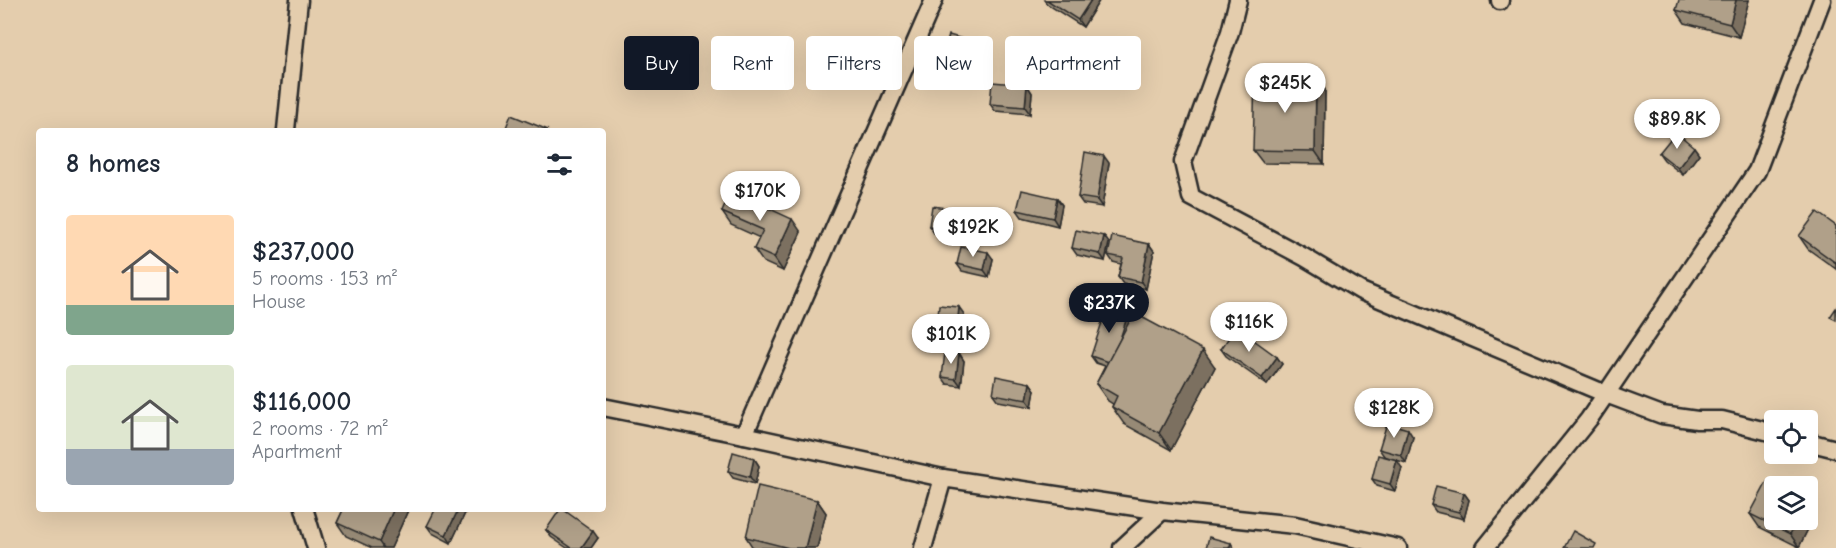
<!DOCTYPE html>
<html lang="en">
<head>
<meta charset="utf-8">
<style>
	:root { --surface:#fff; --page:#f6f6f7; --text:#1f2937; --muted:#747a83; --accent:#111827 }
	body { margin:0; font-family:"Comic Neue",sans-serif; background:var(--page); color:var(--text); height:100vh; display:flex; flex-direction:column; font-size:22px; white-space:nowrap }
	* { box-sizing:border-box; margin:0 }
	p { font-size:20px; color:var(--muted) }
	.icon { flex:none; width:33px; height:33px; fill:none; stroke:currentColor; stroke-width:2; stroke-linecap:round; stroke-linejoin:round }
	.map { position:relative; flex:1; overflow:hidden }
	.side { position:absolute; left:36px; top:128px; width:570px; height:384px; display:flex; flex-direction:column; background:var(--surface); border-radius:6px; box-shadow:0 6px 24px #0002 }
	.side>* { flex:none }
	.hud { position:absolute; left:624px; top:36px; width:570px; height:54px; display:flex; gap:12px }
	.buttons { position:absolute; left:1764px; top:410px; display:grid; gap:12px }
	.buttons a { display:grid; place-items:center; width:54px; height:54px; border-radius:6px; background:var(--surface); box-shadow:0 6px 24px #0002; font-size:30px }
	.price { position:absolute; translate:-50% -51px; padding:0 14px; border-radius:21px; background:#fff; color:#222; font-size:20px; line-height:39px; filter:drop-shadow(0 2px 3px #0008) }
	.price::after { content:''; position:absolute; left:50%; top:36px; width:18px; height:14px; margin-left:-9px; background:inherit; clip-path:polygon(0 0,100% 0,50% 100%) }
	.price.active { background:var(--accent); color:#fff }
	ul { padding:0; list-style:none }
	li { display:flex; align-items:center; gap:18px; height:150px; padding:0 30px }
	li span { display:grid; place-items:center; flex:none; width:168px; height:120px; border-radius:6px; color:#555 }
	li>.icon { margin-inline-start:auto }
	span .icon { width:72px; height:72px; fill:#fffc; stroke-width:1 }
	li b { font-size:26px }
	h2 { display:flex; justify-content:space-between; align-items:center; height:72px; padding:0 30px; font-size:26px }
	.chip { padding:0 21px; border-radius:6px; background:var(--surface); box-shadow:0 6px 24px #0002; font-size:21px; line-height:54px }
	.chip.active { background:var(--accent); color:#fff }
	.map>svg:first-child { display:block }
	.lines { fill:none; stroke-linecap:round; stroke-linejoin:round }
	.service-casing { stroke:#2b2b2b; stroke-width:21 }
	.service { stroke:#e4cdad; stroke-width:16 }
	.wall { fill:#978a76; stroke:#2b2b2b; stroke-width:1.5 }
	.shaded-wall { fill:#7b7060; stroke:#2b2b2b; stroke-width:1.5 }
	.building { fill:#b0a089; stroke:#2b2b2b; stroke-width:1.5 }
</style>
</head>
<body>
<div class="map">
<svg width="1836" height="548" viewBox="0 0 1836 548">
	<rect width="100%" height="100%" fill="#e4cdad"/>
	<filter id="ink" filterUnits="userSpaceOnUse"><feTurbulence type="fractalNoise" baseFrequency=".0167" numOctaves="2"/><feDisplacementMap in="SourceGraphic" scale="12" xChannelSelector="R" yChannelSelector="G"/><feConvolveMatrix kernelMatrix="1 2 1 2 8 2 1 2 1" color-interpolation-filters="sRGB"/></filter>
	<g filter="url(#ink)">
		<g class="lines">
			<g class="service-casing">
				<g id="service">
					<path d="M1238 0 1230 32 1183 162 1191 197 1304 257 1361 291 1606 394 1662 415 1697 420H1722L1774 433"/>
					<path d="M1500 1V0"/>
					<path d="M286 130 299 0"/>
					<path d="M603 407 744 435 943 478"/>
					<path d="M744 435 934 0"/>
					<path d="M1808 442 1836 449"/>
					<path d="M304 508 316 548"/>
					<path d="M923 548 943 478 1162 511 1295 525 1398 548"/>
					<path d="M1122 548 1162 511"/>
					<path d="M1485 548 1589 419 1757 171 1822 0"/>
				</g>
			</g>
			<use href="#service" class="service"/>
		</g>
		<g class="wall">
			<path d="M1044 0H1099V1L1083 27 1047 4Z"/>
			<path d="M1749 0 1739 37 1685 23 1676 10Z"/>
			<path d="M985 52 979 74 948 64 943 57Z"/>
			<path d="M1027 85 1032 93 1030 114 995 111 990 104Z"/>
			<path d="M1325 90 1324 164 1263 163 1253 150Z"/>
			<path d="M1694 147 1699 154 1683 175 1664 160 1659 153Z"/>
			<path d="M1109 163 1102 207 1083 204 1078 197Z"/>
			<path d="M1057 198 1062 205 1058 226 1022 217 1017 210Z"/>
			<path d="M722 212 801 232 783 271 763 262 754 249 760 238 731 225Z"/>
			<path d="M972 218 969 238 934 233 929 226Z"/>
			<path d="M1836 226V269L1808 249 1799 236Z"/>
			<path d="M1109 243 1105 261 1077 255 1072 248Z"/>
			<path d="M1149 244 1154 251 1146 289 1123 284 1118 277 1121 264 1113 262 1108 255Z"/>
			<path d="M993 259 989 277 962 271 957 264Z"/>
			<path d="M964 314 961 345 941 343 936 336Z"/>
			<path d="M1131 318 1215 367 1171 450 1124 424 1112 407 1113 404 1108 401 1096 384 1105 366 1096 363 1091 356Z"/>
			<path d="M1221 349 1277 357 1282 364 1267 385 1226 356Z"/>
			<path d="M959 353 964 361 961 386 947 384 942 377Z"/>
			<path d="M1030 383 1035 390 1032 407 998 401 993 394Z"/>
			<path d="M1413 437 1406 463 1384 456 1379 449Z"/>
			<path d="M754 458 759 466 755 484 733 478 728 471Z"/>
			<path d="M1402 468 1395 491 1377 486 1372 479Z"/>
			<path d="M1464 493 1469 500 1464 519 1436 512 1431 505Z"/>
			<path d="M817 500 826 513 817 548H753L746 537Z"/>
			<path d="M1808 504 1815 515 1799 547 1759 527 1750 514 1808 519Z"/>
			<path d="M344 508H409L391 548H372L346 536 337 523Z"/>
			<path d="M467 509 451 543 432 533 427 526Z"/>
			<path d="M546 530 598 538 591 548H567L551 537Z"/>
		</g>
		<g class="shaded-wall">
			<path d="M1091 0H1099V1L1083 27 1078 20Z"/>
			<path d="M1736 0H1749L1739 37 1730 24Z"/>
			<path d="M980 44 985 52 979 74 974 66Z"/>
			<path d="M1316 77 1325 90 1324 164 1315 151Z"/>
			<path d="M1027 85 1032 93 1030 114 1025 107Z"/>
			<path d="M1694 147 1699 154 1683 175 1678 168Z"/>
			<path d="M1104 156 1109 163 1102 207 1097 200Z"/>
			<path d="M1057 198 1062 205 1058 226 1053 218Z"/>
			<path d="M967 211 972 218 969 238 964 231Z"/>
			<path d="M792 219 801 232 783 271 774 258Z"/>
			<path d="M1104 236 1109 243 1105 261 1100 254Z"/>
			<path d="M1149 244 1154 251 1146 289 1141 282Z"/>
			<path d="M988 252 993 259 989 277 984 270Z"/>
			<path d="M959 307 964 314 961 345 956 338Z"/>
			<path d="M1128 314 1133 321 1112 363Z"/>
			<path d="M1203 350 1215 367 1171 450 1159 433Z"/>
			<path d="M959 353 964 361 961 386 956 379Z"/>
			<path d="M1277 357 1282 364 1267 385 1262 378Z"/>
			<path d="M1030 383 1035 390 1032 407 1027 400Z"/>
			<path d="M1408 429 1413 437 1406 463 1401 455Z"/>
			<path d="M754 458 759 466 755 484 750 477Z"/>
			<path d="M1397 460 1402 468 1395 491 1390 484Z"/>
			<path d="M1464 493 1469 500 1464 519 1459 512Z"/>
			<path d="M817 500 826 513 817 548H805Z"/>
			<path d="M1808 504 1815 515 1799 547 1790 534 1798 519H1808Z"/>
			<path d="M394 508H409L391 548H383L379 542Z"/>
			<path d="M459 508 467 509 451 543 446 535Z"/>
			<path d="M593 531 598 538 591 548H581Z"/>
			<path d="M1231 543 1234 548H1229Z"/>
		</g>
		<g class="building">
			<path d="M1047 0H1091L1078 20Z"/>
			<path d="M1679 0H1736L1730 24 1676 10Z"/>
			<path d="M949 35 980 44 974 66 943 57Z"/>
			<path d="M1255 76 1316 77 1315 151 1253 150Z"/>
			<path d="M992 82 1027 85 1025 107 990 104Z"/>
			<path d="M511 115 548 130H505Z"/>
			<path d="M1676 132 1694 147 1678 168 1659 153Z"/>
			<path d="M1085 152 1104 156 1097 200 1078 197Z"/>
			<path d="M1022 190 1057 198 1053 218 1017 210Z"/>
			<path d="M731 191 792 219 774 258 754 249 763 230 722 212Z"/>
			<path d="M932 206 967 211 964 231 929 226Z"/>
			<path d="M1817 212 1836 226V263L1799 236Z"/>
			<path d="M1076 230 1104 236 1100 254 1072 248Z"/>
			<path d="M1112 236 1149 244 1141 282 1118 277 1123 258 1108 255Z"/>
			<path d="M961 247 988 252 984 270 957 264Z"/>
			<path d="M939 305 959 307 956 338 936 336Z"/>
			<path d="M1107 307 1128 314 1120 339 1108 362 1091 356Z"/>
			<path d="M1836 308V320L1830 317Z"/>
			<path d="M1134 313 1203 350 1159 433 1112 407 1117 396 1096 384Z"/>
			<path d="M1236 327 1277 357 1262 378 1221 349Z"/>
			<path d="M945 352 959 353 956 379 942 377Z"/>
			<path d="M996 376 1030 383 1027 400 993 394Z"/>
			<path d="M1387 423 1408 429 1401 455 1379 449Z"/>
			<path d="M733 452 754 458 750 477 728 471Z"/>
			<path d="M1378 455 1397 460 1390 484 1372 479Z"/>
			<path d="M1767 482 1775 486 1774 519H1798L1790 534 1750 514Z"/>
			<path d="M758 486 817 500 805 548H789L746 537Z"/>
			<path d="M1436 486 1464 493 1459 512 1431 505Z"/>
			<path d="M344 508H394L379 542 337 523Z"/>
			<path d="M436 508H459L446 535 427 526Z"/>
			<path d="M561 508 593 531 581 548H572L546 530Z"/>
			<path d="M1573 531 1596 544 1594 548H1564Z"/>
			<path d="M1209 537 1231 543 1229 548H1206Z"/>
		</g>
	</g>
</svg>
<div class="buttons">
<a><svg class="icon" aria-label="locate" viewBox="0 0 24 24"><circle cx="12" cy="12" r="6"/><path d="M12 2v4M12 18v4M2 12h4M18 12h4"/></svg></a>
<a><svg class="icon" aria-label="layers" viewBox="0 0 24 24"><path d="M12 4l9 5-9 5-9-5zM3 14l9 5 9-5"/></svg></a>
</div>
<b class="price" style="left:1285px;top:114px">$245K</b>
<b class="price" style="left:1677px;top:150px">$89.8K</b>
<b class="price" style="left:760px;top:222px">$170K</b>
<b class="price" style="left:973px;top:258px">$192K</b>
<b class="price active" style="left:1109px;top:334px">$237K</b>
<b class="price" style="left:1249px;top:353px">$116K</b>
<b class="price" style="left:951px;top:365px">$101K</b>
<b class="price" style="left:1394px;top:439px">$128K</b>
<div class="hud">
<a class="chip active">Buy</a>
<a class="chip">Rent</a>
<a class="chip">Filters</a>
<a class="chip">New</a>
<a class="chip">Apartment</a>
</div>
<section class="side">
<h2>8 homes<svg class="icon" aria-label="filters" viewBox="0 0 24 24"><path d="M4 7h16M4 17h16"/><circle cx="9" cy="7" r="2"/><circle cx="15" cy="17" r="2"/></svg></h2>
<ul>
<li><span style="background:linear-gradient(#ffd9b3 75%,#7fa58c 0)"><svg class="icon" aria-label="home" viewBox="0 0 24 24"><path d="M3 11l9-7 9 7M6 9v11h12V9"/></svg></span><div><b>$237,000</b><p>5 rooms · 153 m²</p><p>House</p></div></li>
<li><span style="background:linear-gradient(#dfe7d0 70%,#9aa5b1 0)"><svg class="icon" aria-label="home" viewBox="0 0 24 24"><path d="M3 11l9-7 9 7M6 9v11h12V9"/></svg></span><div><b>$116,000</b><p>2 rooms · 72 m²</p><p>Apartment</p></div></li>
</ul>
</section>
</div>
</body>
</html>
